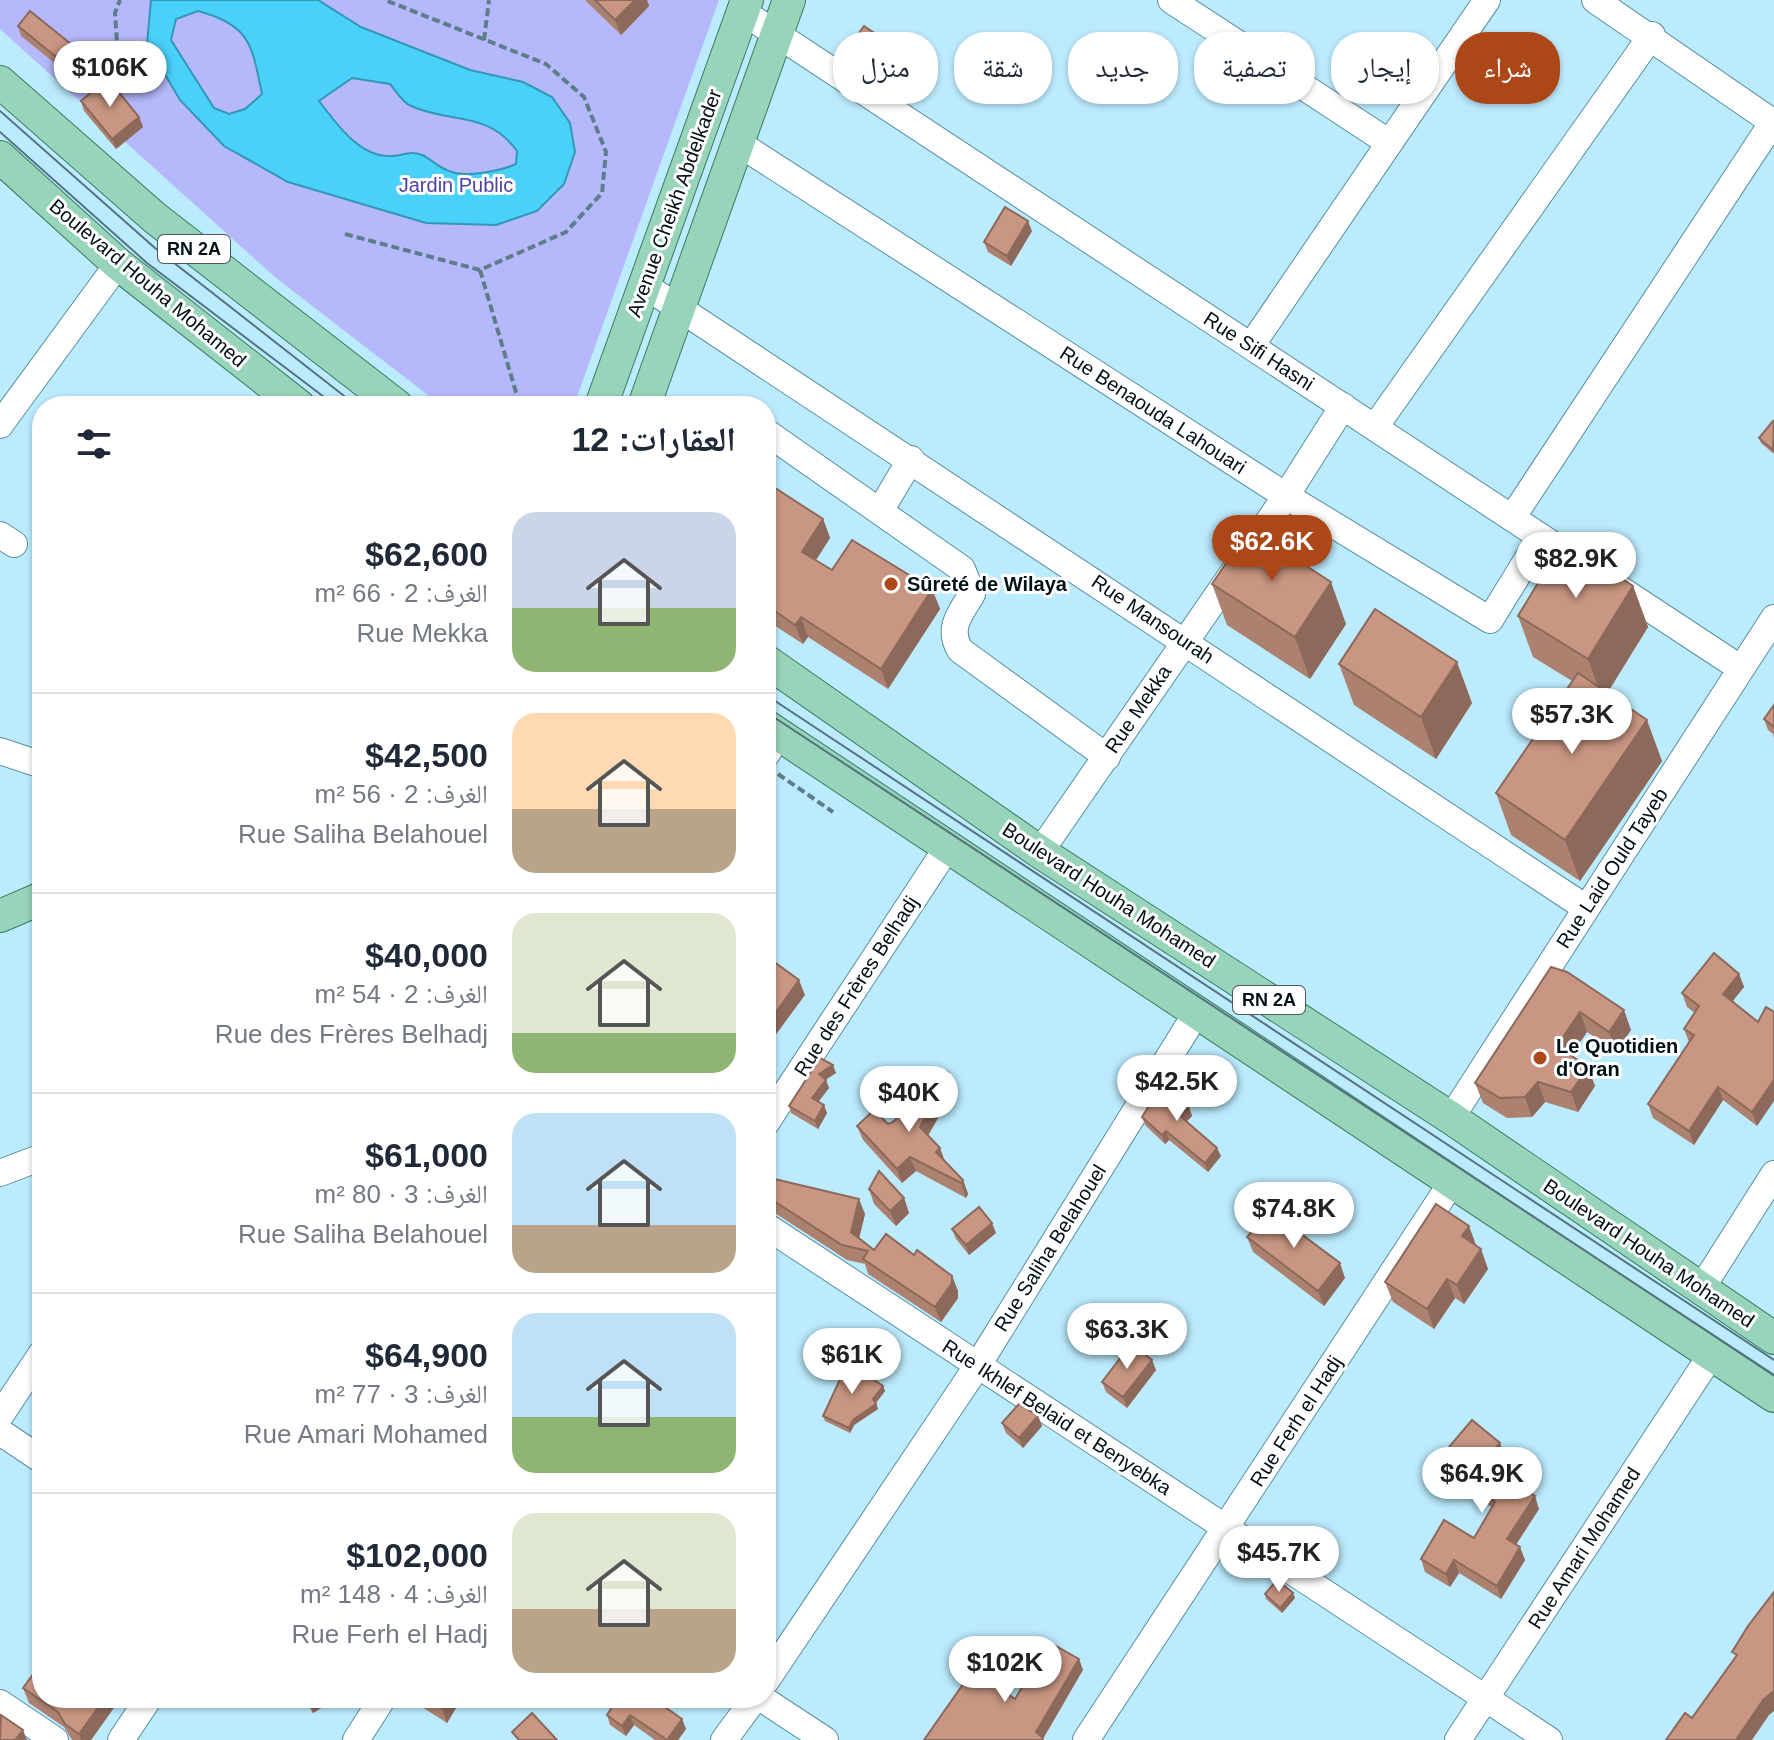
<!DOCTYPE html>
<html lang="ar">
<head>
<meta charset="utf-8">
<style>
	:root { --surface:#fff; --page:#f6f6f7; --text:#1f2937; --muted:#747a83; --line:#e0e1e3; --accent:#ac4718 }
	body { margin:0; font-family:Arial,"Noto Naskh Arabic",sans-serif; background:var(--page); color:var(--text); direction:rtl; height:100vh; display:flex; flex-direction:column; font-size:30px; white-space:nowrap }
	* { box-sizing:border-box; margin:0 }
	p { font-size:26px; color:var(--muted) }
	.icon { flex:none; width:44px; height:44px; fill:none; stroke:currentColor; stroke-width:2; stroke-linecap:round; stroke-linejoin:round }
	.map { position:relative; flex:1; overflow:hidden; direction:ltr }
	.drawer { position:absolute; left:32px; top:396px; width:744px; height:1312px; display:flex; flex-direction:column; background:var(--surface); border-radius:32px; box-shadow:0 2px 6px #0004; direction:rtl }
	.drawer>* { flex:none }
	.guide { position:absolute; left:800px; top:32px; width:760px; height:72px; direction:rtl; display:flex; gap:16px }
	.price { position:absolute; translate:-50% -68px; padding:0 18px; border-radius:28px; background:#fff; color:#222; font-size:26px; line-height:52px; filter:drop-shadow(0 2px 4px #0008) }
	.price::after { content:''; position:absolute; left:50%; top:48px; width:24px; height:18px; margin-left:-12px; background:inherit; clip-path:polygon(0 0,100% 0,50% 100%) }
	.price.active { background:var(--accent); color:#fff }
	ul { padding:0; list-style:none }
	li { display:flex; align-items:center; gap:24px; height:200px; padding:0 40px }
	li+li { border-top:2px solid var(--line) }
	li span { display:grid; place-items:center; flex:none; width:224px; height:160px; border-radius:24px; color:#555 }
	li>.icon { margin-inline-start:auto }
	span .icon { width:96px; height:96px; fill:#fffc; stroke-width:1 }
	li b { font-size:34px }
	h2 { display:flex; justify-content:space-between; align-items:center; height:96px; padding:0 40px; font-size:34px }
	.pill { padding:0 28px; border-radius:32px; background:var(--surface); box-shadow:0 2px 6px #0004; font-size:28px; line-height:72px }
	.pill.active { background:var(--accent); color:#fff }
	.map>svg:first-child { display:block }
	.green { fill:#b5b8fa }
	.water { fill:#49d1fa; stroke:#3397b6; stroke-width:2; fill-rule:evenodd }
	.lines { fill:none; stroke-linecap:round; stroke-linejoin:round }
	.minor-casing { stroke:#558fa3; stroke-width:28 }
	.major-casing { stroke:#357d62; stroke-width:34 }
	.path { stroke:#5e7d8a; stroke-width:4; stroke-dasharray:8 4; stroke-linecap:butt }
	.minor { stroke:#fff; stroke-width:26 }
	.major { stroke:#97d4b9; stroke-width:32 }
	.tram { stroke:#55737f; stroke-width:2 }
	.wall { fill:#ac8170 }
	.shaded-wall { fill:#8c695b }
	.building { fill:#c89682; stroke:#8c695b; stroke-width:2 }
	.poi-dot { fill:#ac4718; stroke:#fff; stroke-width:3 }
	.labels { text-anchor:middle; stroke-width:6; stroke-linejoin:round; paint-order:stroke }
	.shield { fill:#fff; stroke:#4c585d; stroke-width:2 }
	.shield-label { font-size:18px; font-weight:bold; fill:#001017 }
	.park-label { font-size:20px; fill:#4c42a8; stroke:#fff }
	.street-label { font-size:20px; fill:#001017; stroke:#fff }
	.poi-label { font-size:20px; font-weight:bold; fill:#001017; stroke:#fff; text-anchor:start }
</style>
</head>
<body>
<div class="map">
<svg width="1774" height="1740" viewBox="0 0 1774 1740">
	<rect width="100%" height="100%" fill="#bcebfd"/>
	<path class="green" d="M0 0H719L577 397 552 406H442L276 278 0 29Z"/>
	<path class="water" d="M151 0H318L361 27 470 70 523 82 552 97 570 123 575 152 564 184 537 211 496 225 426 223 288 182 224 146 180 100 147 44ZM198 11C251 25 252 46 262 94L245 109 229 114 214 108 171 40 176 19ZM352 78 390 84C396 91 403 103 411 106 451 124 487 110 517 151L516 164C500 171 465 178 449 171 439 168 431 159 422 155 410 150 402 156 391 156 360 158 336 123 319 101Z"/>
	<g class="lines">
		<g class="minor-casing">
			<g id="minor">
				<path d="M1171 0 1388 142"/>
				<path d="M1595 0 1774 123"/>
				<path d="M743 12 1740 668"/>
				<path d="M738 143 1286 496 1490 620 1541 537"/>
				<path d="M644 285 1586 908"/>
				<path d="M1251 346 1487 0"/>
				<path d="M0 425 118 264"/>
				<path d="M1375 427 1652 35"/>
				<path d="M766 432 962 569 972 594C960 614 947 628 960 650L1107 757"/>
				<path d="M880 511 911 459"/>
				<path d="M1512 518 1773 122"/>
				<path d="M0 535 14 544"/>
				<path d="M0 751 42 765"/>
				<path d="M766 755 779 734"/>
				<path d="M1040 852 1286 496 1343 406"/>
				<path d="M1451 1118 1774 618"/>
				<path d="M766 1123 947 848"/>
				<path d="M0 1173 42 1157"/>
				<path d="M766 1226 1549 1740"/>
				<path d="M1701 1289 1774 1174"/>
				<path d="M0 1416 42 1353"/>
				<path d="M0 1432 42 1460"/>
				<path d="M766 1681 978 1365 1197 1012"/>
				<path d="M761 1698 825 1740"/>
				<path d="M0 1703 55 1740"/>
				<path d="M121 1740 149 1698"/>
				<path d="M356 1740 383 1698"/>
				<path d="M724 1740 755 1698"/>
				<path d="M1086 1740 1452 1182"/>
				<path d="M1458 1740 1711 1355"/>
			</g>
		</g>
		<g class="major-casing">
			<g id="major">
				<path d="M0 82 155 218 397 406"/>
				<path d="M0 157 118 264 299 406"/>
				<path d="M601 406 747 0"/>
				<path d="M644 406 789 0"/>
				<path d="M766 661 1040 852 1451 1118 1774 1338"/>
				<path d="M766 726 1774 1396"/>
				<path d="M0 916 42 898"/>
			</g>
		</g>
		<g class="path">
			<path d="M484 40 489 0"/>
			<path d="M108 84 119 72 115 13 120 0"/>
			<path d="M345 234 480 270 566 232 602 193 606 152 584 97 546 64 385 0"/>
			<path d="M480 270 520 406"/>
			<path d="M778 774 833 812"/>
		</g>
		<use href="#minor" class="minor"/>
		<use href="#major" class="major"/>
		<g class="tram">
			<path d="M0 111 155 248 357 406"/>
			<path d="M0 132 147 263 336 406"/>
			<path d="M766 695 1774 1360"/>
			<path d="M766 712 1774 1375"/>
		</g>
	</g>
	<g class="wall">
		<path d="M585 0H647L649 6 621 35Z"/>
		<path d="M18 26 82 53 85 63 73 78 21 36Z"/>
		<path d="M845 52 899 57 881 84 849 62Z"/>
		<path d="M81 101 139 117 143 127 116 149 84 111Z"/>
		<path d="M1032 231 1011 266 988 252 984 242Z"/>
		<path d="M1774 422V454L1761 443 1759 438Z"/>
		<path d="M766 482 823 519 830 538 816 560 832 570 932 589 940 609 888 689 808 637 803 644 766 620Z"/>
		<path d="M1212 584 1346 624 1310 679 1227 625Z"/>
		<path d="M1633 586 1648 627 1607 693 1662 761 1580 881 1511 835 1496 793 1572 681 1533 657 1518 616Z"/>
		<path d="M1339 664 1472 703 1436 759 1354 705Z"/>
		<path d="M1774 705V738L1773 734 1768 730 1764 719Z"/>
		<path d="M1551 967 1631 1030 1616 1051 1587 1032 1571 1055 1595 1086 1578 1112 1545 1102 1532 1117 1507 1118 1483 1103 1475 1083Z"/>
		<path d="M1739 974 1744 987 1732 1001 1757 1126 1723 1100 1694 1145 1653 1118 1648 1104 1689 1042 1684 1029 1695 1013 1687 1007 1682 993Z"/>
		<path d="M820 1058 836 1073 825 1080 829 1088 818 1102 827 1113 818 1129 791 1113 789 1106Z"/>
		<path d="M955 1088 928 1135 940 1148 945 1162 963 1180 968 1194 966 1198 916 1171 902 1183 863 1140 857 1126 888 1124Z"/>
		<path d="M1189 1107 1192 1116 1186 1122 1221 1156 1208 1172 1169 1140 1165 1144 1145 1125 1142 1117Z"/>
		<path d="M766 1177 865 1214 859 1238 874 1250 914 1255 952 1276 958 1291V1298L941 1322 868 1274 865 1264 847 1260 775 1213 766 1211Z"/>
		<path d="M869 1189 904 1198 909 1213 896 1226 874 1204Z"/>
		<path d="M952 1229 996 1233 969 1255 956 1239Z"/>
		<path d="M1247 1237 1345 1278 1324 1306 1253 1252Z"/>
		<path d="M1476 1246 1488 1269 1464 1304 1455 1298 1434 1329 1393 1302 1385 1282Z"/>
		<path d="M1156 1370 1127 1408 1106 1392 1102 1382Z"/>
		<path d="M883 1386 885 1391 876 1403 878 1409 854 1425 850 1433 825 1421 823 1416Z"/>
		<path d="M1038 1416 1042 1426 1023 1448 1006 1433 1002 1423Z"/>
		<path d="M1449 1447 1505 1456 1493 1469 1539 1509 1516 1545 1525 1560 1501 1599 1459 1573 1450 1587 1425 1572 1421 1559 1474 1538 1492 1508 1470 1488 1465 1475 1468 1472 1454 1460Z"/>
		<path d="M1265 1594 1295 1598 1282 1613 1266 1599Z"/>
		<path d="M23 1688 42 1698H117L118 1702 91 1740H72L64 1727 29 1703Z"/>
		<path d="M303 1698H337L313 1713Z"/>
		<path d="M395 1698H408L402 1707 397 1704Z"/>
		<path d="M408 1698H462L447 1723Z"/>
		<path d="M632 1700 682 1719 686 1729 678 1740H655L634 1725 626 1736 610 1725 607 1715Z"/>
	</g>
	<g class="shaded-wall">
		<path d="M635 0H647L649 6 621 35 615 20Z"/>
		<path d="M895 47 899 57 881 84 877 73Z"/>
		<path d="M82 53 85 63 73 78 70 68Z"/>
		<path d="M139 117 143 127 116 149 112 139Z"/>
		<path d="M1028 221 1032 231 1011 266 1007 256Z"/>
		<path d="M823 519 830 538 809 571 802 552Z"/>
		<path d="M1331 582 1346 624 1310 679 1295 637Z"/>
		<path d="M1633 586 1648 627 1603 700 1588 659Z"/>
		<path d="M932 589 940 609 888 689 881 669Z"/>
		<path d="M801 617 808 637 803 644 795 625Z"/>
		<path d="M1457 662 1472 703 1436 759 1421 717Z"/>
		<path d="M1647 720 1662 761 1580 881 1565 840Z"/>
		<path d="M1739 974 1744 987 1728 1007 1723 994Z"/>
		<path d="M799 980 805 995 766 1048V1026Z"/>
		<path d="M1624 1010 1631 1030 1616 1051 1609 1032Z"/>
		<path d="M1580 1012 1587 1032 1564 1066 1557 1046Z"/>
		<path d="M833 1065 836 1073 822 1082 819 1074Z"/>
		<path d="M1588 1067 1595 1086 1578 1112 1571 1092Z"/>
		<path d="M949 1073 955 1088 925 1141 920 1127Z"/>
		<path d="M826 1080 829 1088 815 1106 812 1098Z"/>
		<path d="M1774 1080V1101L1757 1126 1752 1112Z"/>
		<path d="M1538 1082 1545 1102 1532 1117 1525 1097Z"/>
		<path d="M1718 1087 1723 1100 1694 1145 1689 1131Z"/>
		<path d="M824 1105 827 1113 818 1129 815 1121Z"/>
		<path d="M1189 1107 1192 1116 1183 1125 1180 1116Z"/>
		<path d="M1166 1131 1169 1140 1165 1144 1162 1135Z"/>
		<path d="M940 1148 945 1162 936 1152Z"/>
		<path d="M1217 1148 1221 1156 1208 1172 1205 1163Z"/>
		<path d="M910 1157 916 1171 902 1183 897 1169Z"/>
		<path d="M963 1180 968 1194 966 1198 961 1183Z"/>
		<path d="M904 1198 909 1213 896 1226 890 1211Z"/>
		<path d="M859 1199 865 1214 857 1247 851 1232Z"/>
		<path d="M992 1223 996 1233 969 1255 966 1245Z"/>
		<path d="M1469 1226 1476 1245 1462 1236Z"/>
		<path d="M1481 1249 1488 1269 1464 1304 1457 1285Z"/>
		<path d="M1340 1263 1345 1278 1324 1306 1318 1291Z"/>
		<path d="M952 1276 958 1291V1298L941 1322 935 1307Z"/>
		<path d="M1447 1279 1455 1298 1434 1329 1427 1309Z"/>
		<path d="M1152 1360 1156 1370 1127 1408 1123 1397Z"/>
		<path d="M883 1386 885 1391 875 1404 873 1399Z"/>
		<path d="M876 1404 878 1409 854 1425 850 1433 849 1428 853 1420Z"/>
		<path d="M1038 1416 1042 1426 1023 1448 1019 1438Z"/>
		<path d="M1500 1443 1505 1456 1488 1476 1483 1463Z"/>
		<path d="M1535 1496 1539 1509 1511 1552 1507 1539Z"/>
		<path d="M1520 1547 1525 1560 1501 1599 1497 1586Z"/>
		<path d="M1454 1560 1459 1573 1450 1587 1446 1574Z"/>
		<path d="M1293 1593 1295 1598 1282 1613 1280 1608Z"/>
		<path d="M1079 1659 1083 1670 1043 1739V1740H1038L1036 1732Z"/>
		<path d="M1774 1691V1711L1769 1715 1752 1740H1736L1763 1700Z"/>
		<path d="M105 1698H117L118 1702 91 1740H81L79 1734Z"/>
		<path d="M314 1698H337L313 1713 309 1701Z"/>
		<path d="M399 1698H408L402 1707Z"/>
		<path d="M448 1698H462L447 1723 442 1708Z"/>
		<path d="M630 1715 634 1725 626 1736 622 1726Z"/>
		<path d="M682 1719 686 1729 678 1740H667Z"/>
		<path d="M23 1730 27 1740H15Z"/>
	</g>
	<g class="building">
		<path d="M595 0H635L615 20Z"/>
		<path d="M30 11 82 53 70 68 18 26Z"/>
		<path d="M864 26 895 47 877 73 845 52Z"/>
		<path d="M108 79 139 117 112 139 81 101Z"/>
		<path d="M1005 207 1028 221 1007 256 984 242Z"/>
		<path d="M1773 421 1774 422 1773 450 1759 438Z"/>
		<path d="M766 482 823 519 802 552 832 570 852 540 932 589 881 669 801 617 795 625 766 605Z"/>
		<path d="M1249 529 1331 582 1295 637 1212 584Z"/>
		<path d="M1564 540 1633 586 1588 659 1518 616Z"/>
		<path d="M1375 609 1457 662 1421 717 1339 664Z"/>
		<path d="M1578 673 1647 720 1565 840 1496 793Z"/>
		<path d="M1774 705V727L1764 719Z"/>
		<path d="M1714 953 1739 974 1723 994 1758 1022 1766 1007 1774 1012V1080L1752 1112 1718 1087 1689 1131 1648 1104 1694 1035 1684 1029 1699 1006 1682 993Z"/>
		<path d="M766 956 799 980 766 1026Z"/>
		<path d="M1551 967 1567 972 1624 1010 1609 1032 1580 1012 1557 1046 1588 1067 1571 1092 1538 1082 1525 1097 1500 1098 1475 1083Z"/>
		<path d="M820 1058 833 1065 819 1074 826 1080 812 1098 824 1105 815 1121 789 1106Z"/>
		<path d="M946 1071 949 1073 920 1127 940 1148 936 1152 963 1180 961 1183 910 1157 897 1169 857 1126 874 1110 888 1124 893 1122Z"/>
		<path d="M1163 1083 1189 1107 1180 1116 1217 1148 1205 1163 1166 1131 1162 1135 1142 1117Z"/>
		<path d="M879 1171 904 1198 890 1211 869 1189Z"/>
		<path d="M766 1177 859 1199 851 1232 874 1250 886 1234 914 1255 917 1250 952 1276V1283L935 1307 863 1259 868 1251 842 1245 769 1198 766 1197Z"/>
		<path d="M1436 1204 1469 1226 1462 1236 1481 1249 1457 1285 1447 1279 1427 1309 1385 1282Z"/>
		<path d="M979 1207 992 1223 966 1245 952 1229Z"/>
		<path d="M1269 1210 1340 1263 1318 1291 1247 1237Z"/>
		<path d="M1131 1344 1152 1360 1123 1397 1102 1382Z"/>
		<path d="M848 1362 883 1386 873 1399 876 1404 853 1420 849 1428 823 1416Z"/>
		<path d="M1019 1404 1038 1416 1019 1438 1002 1423Z"/>
		<path d="M1472 1420 1500 1443 1483 1463 1535 1496 1507 1539 1520 1547 1497 1586 1454 1560 1446 1574 1421 1559 1444 1520 1474 1538 1495 1502 1465 1475 1473 1466 1449 1447Z"/>
		<path d="M1277 1580 1293 1593 1280 1608 1265 1594Z"/>
		<path d="M1774 1592V1691L1763 1700 1736 1740H1666L1685 1713 1692 1718 1737 1655 1732 1652 1748 1626Z"/>
		<path d="M1049 1642 1079 1659 1036 1732 1043 1738 1042 1740H924L973 1670 1015 1699Z"/>
		<path d="M42 1662V1698H105L79 1734 65 1724 58 1712 23 1688Z"/>
		<path d="M425 1698H448L442 1708Z"/>
		<path d="M618 1698H630L632 1700 634 1698H652L682 1719 667 1740 630 1715 622 1726 607 1715Z"/>
		<path d="M532 1713 557 1740H519L512 1732Z"/>
		<path d="M1 1715 23 1730 15 1740H0Z"/>
	</g>
	<g class="poi-dot">
		<circle cx="891" cy="584" r="8"/>
		<circle cx="1540" cy="1058" r="8"/>
	</g>
	<g class="labels">
		<g class="shield">
			<rect x="158" y="235" width="72" height="28" rx="6"/>
			<rect x="1233" y="986" width="72" height="28" rx="6"/>
		</g>
		<g class="shield-label">
			<text x="194" y="255">RN 2A</text>
			<text x="1269" y="1006">RN 2A</text>
		</g>
		<g class="park-label">
			<text x="456" y="192">Jardin Public</text>
		</g>
		<g class="street-label">
			<text transform="translate(674 203) rotate(-70)" y="7">Avenue Cheikh Abdelkader</text>
			<text transform="translate(148 283) rotate(40)" y="7">Boulevard Houha Mohamed</text>
			<text transform="translate(1259 351) rotate(33)" y="7">Rue Sifi Hasni</text>
			<text transform="translate(1153 410) rotate(33)" y="7">Rue Benaouda Lahouari</text>
			<text transform="translate(1153 619) rotate(34)" y="7">Rue Mansourah</text>
			<text transform="translate(1138 709) rotate(-56)" y="7">Rue Mekka</text>
			<text transform="translate(1612 868) rotate(-57)" y="7">Rue Laid Ould Tayeb</text>
			<text transform="translate(1109 895) rotate(33)" y="7">Boulevard Houha Mohamed</text>
			<text transform="translate(856 986) rotate(-57)" y="7">Rue des Frères Belhadj</text>
			<text transform="translate(1050 1248) rotate(-58)" y="7">Rue Saliha Belahouel</text>
			<text transform="translate(1649 1253) rotate(34)" y="7">Boulevard Houha Mohamed</text>
			<text transform="translate(1057 1417) rotate(33)" y="7">Rue Ikhlef Belaid et Benyebka</text>
			<text transform="translate(1296 1421) rotate(-57)" y="7">Rue Ferh el Hadj</text>
			<text transform="translate(1584 1548) rotate(-57)" y="7">Rue Amari Mohamed</text>
		</g>
		<g class="poi-label">
			<text x="907" y="591">Sûreté de Wilaya</text>
			<text x="1556" y="1053">Le Quotidien<tspan x="1556" dy="23">d'Oran</tspan></text>
		</g>
	</g>
</svg>
<b class="price" style="left:110px;top:109px">$106K</b>
<b class="price active" style="left:1272px;top:583px">$62.6K</b>
<b class="price" style="left:1576px;top:600px">$82.9K</b>
<b class="price" style="left:1572px;top:756px">$57.3K</b>
<b class="price" style="left:1177px;top:1123px">$42.5K</b>
<b class="price" style="left:909px;top:1134px">$40K</b>
<b class="price" style="left:1294px;top:1250px">$74.8K</b>
<b class="price" style="left:1127px;top:1371px">$63.3K</b>
<b class="price" style="left:852px;top:1396px">$61K</b>
<b class="price" style="left:1482px;top:1515px">$64.9K</b>
<b class="price" style="left:1279px;top:1594px">$45.7K</b>
<b class="price" style="left:1005px;top:1704px">$102K</b>
<div class="guide">
<a class="pill active">شراء</a>
<a class="pill">إيجار</a>
<a class="pill">تصفية</a>
<a class="pill">جديد</a>
<a class="pill">شقة</a>
<a class="pill">منزل</a>
</div>
<section class="drawer">
<h2>العقارات: 12<svg class="icon" aria-label="filters" viewBox="0 0 24 24"><path d="M4 7h16M4 17h16"/><circle cx="9" cy="7" r="2"/><circle cx="15" cy="17" r="2"/></svg></h2>
<ul>
<li><span style="background:linear-gradient(#c9d6e8 60%,#8fb573 0)"><svg class="icon" aria-label="home" viewBox="0 0 24 24"><path d="M3 11l9-7 9 7M6 9v11h12V9"/></svg></span><div><b>$62,600</b><p>الغرف: 2 · 66 m²</p><p>Rue Mekka</p></div></li>
<li><span style="background:linear-gradient(#ffd9b3 60%,#b9a48a 0)"><svg class="icon" aria-label="home" viewBox="0 0 24 24"><path d="M3 11l9-7 9 7M6 9v11h12V9"/></svg></span><div><b>$42,500</b><p>الغرف: 2 · 56 m²</p><p>Rue Saliha Belahouel</p></div></li>
<li><span style="background:linear-gradient(#dfe7d0 75%,#8fb573 0)"><svg class="icon" aria-label="home" viewBox="0 0 24 24"><path d="M3 11l9-7 9 7M6 9v11h12V9"/></svg></span><div><b>$40,000</b><p>الغرف: 2 · 54 m²</p><p>Rue des Frères Belhadj</p></div></li>
<li><span style="background:linear-gradient(#bfe0f5 70%,#b9a48a 0)"><svg class="icon" aria-label="home" viewBox="0 0 24 24"><path d="M3 11l9-7 9 7M6 9v11h12V9"/></svg></span><div><b>$61,000</b><p>الغرف: 3 · 80 m²</p><p>Rue Saliha Belahouel</p></div></li>
<li><span style="background:linear-gradient(#bfe0f5 65%,#8fb573 0)"><svg class="icon" aria-label="home" viewBox="0 0 24 24"><path d="M3 11l9-7 9 7M6 9v11h12V9"/></svg></span><div><b>$64,900</b><p>الغرف: 3 · 77 m²</p><p>Rue Amari Mohamed</p></div></li>
<li><span style="background:linear-gradient(#dfe7d0 60%,#b9a48a 0)"><svg class="icon" aria-label="home" viewBox="0 0 24 24"><path d="M3 11l9-7 9 7M6 9v11h12V9"/></svg></span><div><b>$102,000</b><p>الغرف: 4 · 148 m²</p><p>Rue Ferh el Hadj</p></div></li>
</ul>
</section>
</div>
</body>
</html>
